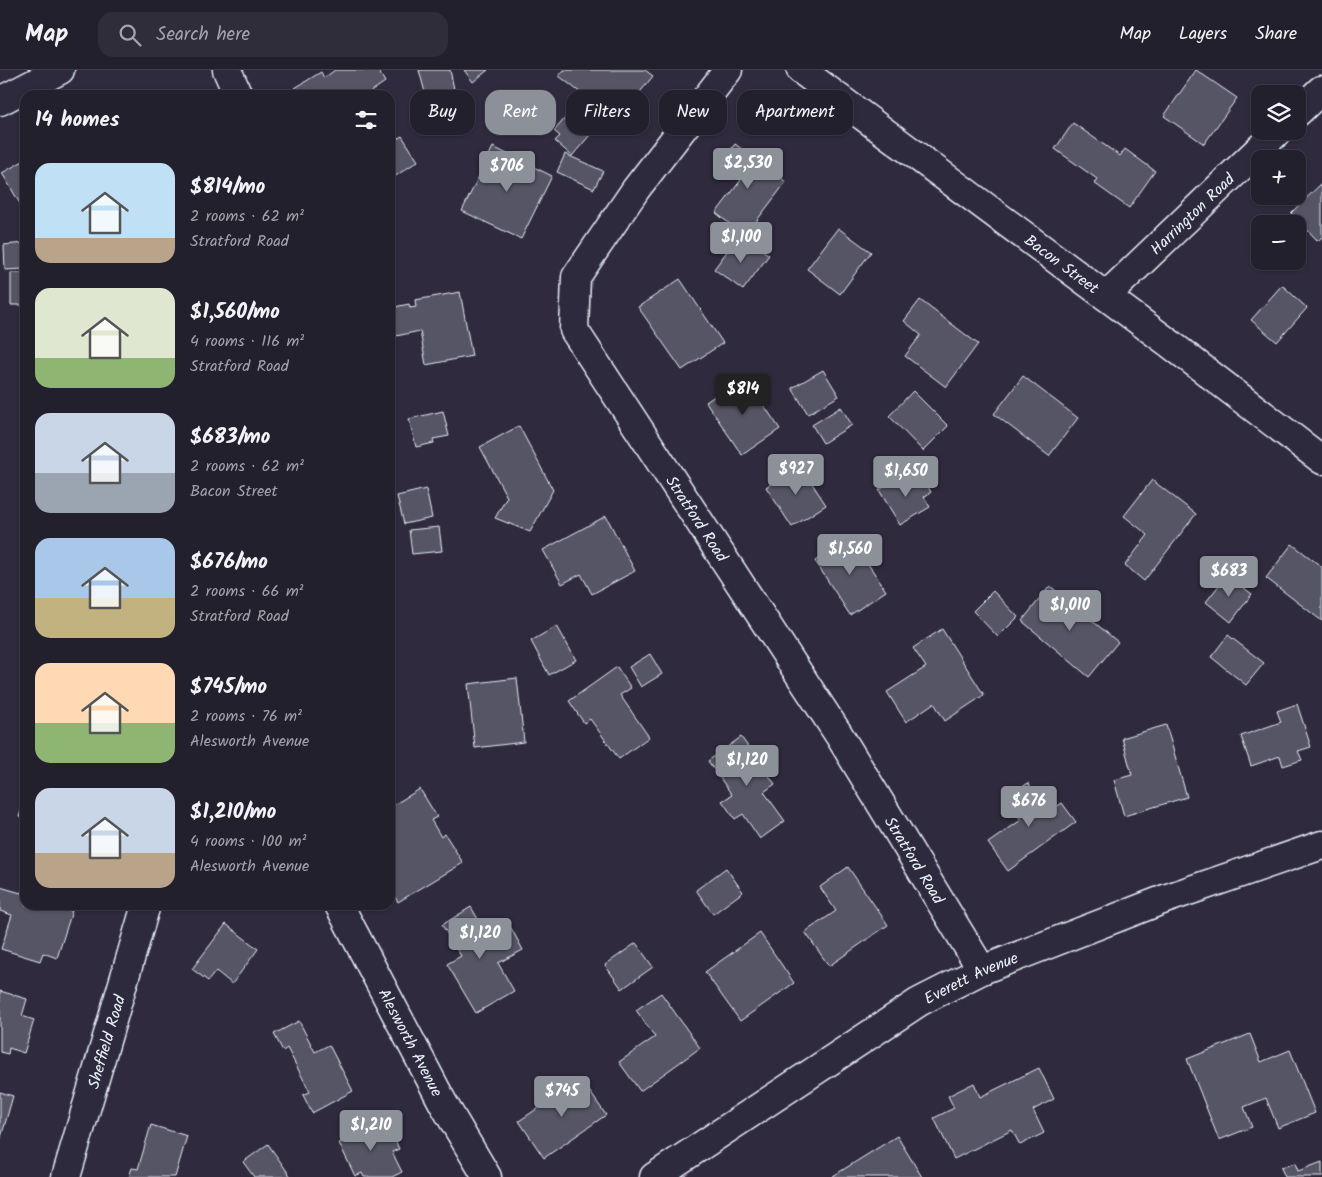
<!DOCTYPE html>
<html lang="en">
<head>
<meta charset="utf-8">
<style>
	:root { --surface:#23202e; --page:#2f2d3a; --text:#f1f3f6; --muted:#a3a3aa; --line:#403e4a; --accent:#8c9099 }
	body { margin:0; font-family:Kalam,sans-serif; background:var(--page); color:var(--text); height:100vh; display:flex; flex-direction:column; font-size:19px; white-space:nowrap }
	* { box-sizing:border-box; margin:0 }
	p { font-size:16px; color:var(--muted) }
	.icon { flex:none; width:28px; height:28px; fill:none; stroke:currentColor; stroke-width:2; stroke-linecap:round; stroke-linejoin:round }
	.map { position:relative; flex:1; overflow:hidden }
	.panel { position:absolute; left:20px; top:20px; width:375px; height:820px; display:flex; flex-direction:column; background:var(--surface); border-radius:15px; box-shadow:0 1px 4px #0004,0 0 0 1px var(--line) }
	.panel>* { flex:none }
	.banner { position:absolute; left:410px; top:20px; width:475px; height:45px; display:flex; gap:10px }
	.controls { position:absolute; left:1251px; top:15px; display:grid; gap:10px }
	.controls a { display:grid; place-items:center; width:55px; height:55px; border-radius:10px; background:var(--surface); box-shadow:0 1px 4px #0004,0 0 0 1px var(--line); font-size:25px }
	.price { position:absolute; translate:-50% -42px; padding:0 11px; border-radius:5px; background:var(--accent); color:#fff; font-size:16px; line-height:32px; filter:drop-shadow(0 1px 2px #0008) }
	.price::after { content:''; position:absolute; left:50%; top:30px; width:15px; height:11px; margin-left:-8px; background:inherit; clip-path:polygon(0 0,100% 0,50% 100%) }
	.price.on { background:#222; color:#fff }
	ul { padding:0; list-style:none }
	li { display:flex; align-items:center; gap:15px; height:125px; padding:0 15px }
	li span { display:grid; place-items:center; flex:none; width:140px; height:100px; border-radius:15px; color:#555 }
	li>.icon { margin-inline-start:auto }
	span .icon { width:60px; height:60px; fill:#fffc; stroke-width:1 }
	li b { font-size:21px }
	h2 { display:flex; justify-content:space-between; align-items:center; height:60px; padding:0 15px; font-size:21px }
	.tag { padding:0 18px; border-radius:15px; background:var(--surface); box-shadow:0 1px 4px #0004,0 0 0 1px var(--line); font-size:18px; line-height:45px }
	.tag.on { background:var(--accent); color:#fff }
	header { display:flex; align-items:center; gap:30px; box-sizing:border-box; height:70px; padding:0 25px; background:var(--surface); border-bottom:1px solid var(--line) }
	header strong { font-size:24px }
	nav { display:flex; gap:28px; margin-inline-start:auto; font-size:18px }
	.search { width:350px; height:45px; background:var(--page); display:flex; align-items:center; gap:12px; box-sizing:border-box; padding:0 18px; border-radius:15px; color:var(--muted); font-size:19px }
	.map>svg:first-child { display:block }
	.building { fill:#575565; stroke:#e8f1f8 }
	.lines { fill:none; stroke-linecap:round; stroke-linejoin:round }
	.minor-casing { stroke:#e8f1f8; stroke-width:31 }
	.tertiary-casing { stroke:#e8f1f8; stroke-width:31 }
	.secondary-casing { stroke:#e8f1f8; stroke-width:31 }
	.minor { stroke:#2f2a3d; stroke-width:28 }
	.tertiary { stroke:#2f2a3d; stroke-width:28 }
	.secondary { stroke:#2f2a3d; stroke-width:28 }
	.labels { text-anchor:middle; stroke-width:4; stroke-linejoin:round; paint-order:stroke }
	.street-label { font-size:16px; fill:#e8f1f8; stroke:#2f2a3d }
</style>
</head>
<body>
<header>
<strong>Map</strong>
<div class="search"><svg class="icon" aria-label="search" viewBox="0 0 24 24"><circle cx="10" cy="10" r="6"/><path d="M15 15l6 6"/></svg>Search here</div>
<nav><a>Map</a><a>Layers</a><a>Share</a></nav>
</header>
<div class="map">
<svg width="1322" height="1107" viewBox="0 0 1322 1107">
	<rect width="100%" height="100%" fill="#2f2a3d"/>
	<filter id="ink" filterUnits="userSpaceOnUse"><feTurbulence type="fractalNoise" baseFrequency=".02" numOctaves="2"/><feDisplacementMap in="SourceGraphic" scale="10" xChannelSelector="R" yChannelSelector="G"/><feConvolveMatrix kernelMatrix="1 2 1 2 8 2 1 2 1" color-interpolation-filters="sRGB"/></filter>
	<g filter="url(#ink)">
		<g class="building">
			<path d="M335 0H382L379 2 385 12 366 25H348L344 20 336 25H299L295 18 321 2 324 8Z"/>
			<path d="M419 0H450L454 19 426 26Z"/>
			<path d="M464 0H488L473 12Z"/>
			<path d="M564 0H645L653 6 617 51 559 6Z"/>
			<path d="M1196 0 1237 28 1204 74 1164 46Z"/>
			<path d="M567 46 590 65 572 86 555 71 560 66 554 61Z"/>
			<path d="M1073 53 1120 86 1125 79 1155 101 1129 138 1094 113 1097 109 1055 79Z"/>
			<path d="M402 66 418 91 394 107 390 101V73Z"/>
			<path d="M735 74 786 112 745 166 716 143 741 110 720 94Z"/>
			<path d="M493 77 552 106 521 169 462 141Z"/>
			<path d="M565 84 603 101 594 119 557 102Z"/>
			<path d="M25 90V142L2 103Z"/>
			<path d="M1322 113V167L1318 171 1291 143Z"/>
			<path d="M838 158 871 182 840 224 807 199Z"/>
			<path d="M734 172 748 182 754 174 769 185 743 220 714 199Z"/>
			<path d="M25 173V199L5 200 4 175Z"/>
			<rect x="11" y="203" width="14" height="32"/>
			<path d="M680 209 723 273 682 300 638 237Z"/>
			<path d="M1282 215 1307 238 1277 272 1251 250Z"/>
			<path d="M460 222 472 286 426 295 420 261 396 266 390 238 409 234 410 238 416 237 415 230Z"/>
			<path d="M920 230 978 274 946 317 905 286 921 265 904 251Z"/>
			<path d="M823 300 839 326 808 344 792 318Z"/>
			<path d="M744 306 780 359 742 385 706 332Z"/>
			<path d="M1023 306 1078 348 1049 386 994 344Z"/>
			<path d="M913 321 948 356 923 381 889 346Z"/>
			<path d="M841 337 852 355 823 373 812 355Z"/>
			<path d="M443 341 449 366 433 369 434 373 416 377 409 349Z"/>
			<path d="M519 356 553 420 530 462 495 448 507 427 480 377Z"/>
			<path d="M800 395 826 435 792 457 766 417Z"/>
			<path d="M908 403 916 416 925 411 931 422 924 427 930 437 900 455 879 420Z"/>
			<path d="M1152 410 1196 444 1144 511 1125 495 1148 465 1124 446Z"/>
			<path d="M426 419 432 448 404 454 397 426Z"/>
			<path d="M606 446 635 501 592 524 581 504 562 514 543 480Z"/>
			<path d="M439 457 442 481 412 484 409 460Z"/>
			<path d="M851 468 886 521 850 545 815 491Z"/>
			<path d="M1292 474 1322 497V551L1266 508Z"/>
			<path d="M1227 505 1252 524 1231 552 1206 532Z"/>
			<path d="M1050 516 1118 572 1089 607 1022 551Z"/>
			<path d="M993 521 1018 547 998 567 973 541Z"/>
			<path d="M557 556 576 590 549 605 531 571Z"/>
			<path d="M942 559 984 625 945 651 934 633 906 652 887 622 926 597 913 578Z"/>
			<path d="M1228 565 1264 593 1246 615 1211 587Z"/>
			<path d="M650 584 662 604 641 617 629 597Z"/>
			<path d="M617 597 631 618 620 625 649 667 619 689 590 649 584 653 569 631Z"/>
			<path d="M517 608 524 672 475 678 468 614Z"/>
			<path d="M1297 634 1311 677 1298 681 1302 690 1283 696 1280 686 1251 696 1241 666 1281 652 1277 641Z"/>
			<path d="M1166 655 1187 727 1124 746 1114 710 1132 705 1122 668Z"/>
			<path d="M741 667 775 714 764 722 785 751 760 769 743 744 735 749 722 731 732 725 708 691Z"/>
			<path d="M1028 713 1049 742 1062 733 1076 752 1008 801 988 773 1021 750 1006 729Z"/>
			<path d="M420 719 437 747 431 750 441 767 445 764 463 793 398 832 390 819V737Z"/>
			<path d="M25 729V749L19 747Z"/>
			<path d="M848 797 888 855 829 896 805 862 836 841 820 817Z"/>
			<path d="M726 798 743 822 713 844 696 820Z"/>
			<path d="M0 817 21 823 23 818 25 819V835H54L72 841 57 888 43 883 40 891 1 879 12 845 0 841Z"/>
			<path d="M471 837 490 870 511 858 523 880 498 893 514 921 476 943 447 894 461 886 442 855Z"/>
			<path d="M226 854 258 879 232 914 216 901 208 911 192 899Z"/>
			<path d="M760 863 794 913 740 951 705 902Z"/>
			<path d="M636 873 653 897 622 919 605 895Z"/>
			<path d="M0 921 27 929 22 946 34 950 24 983 9 978 8 984 0 982Z"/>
			<path d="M661 923 700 978 640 1021 619 992 655 967 636 940Z"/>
			<path d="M299 951 315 982 329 975 353 1021 312 1043 303 1025 310 1022 287 978 283 981 274 964Z"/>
			<path d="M1250 964 1261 992 1290 980 1315 1043 1278 1058 1266 1028 1244 1037 1252 1057 1219 1070 1187 989Z"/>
			<path d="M1039 998 1054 1029 1033 1040 1044 1063 1020 1075 1012 1060 954 1089 934 1048 954 1038 948 1026 974 1013 980 1027Z"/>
			<path d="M581 1009 606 1045 544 1088 519 1051Z"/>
			<path d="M0 1022 13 1026 0 1071Z"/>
			<path d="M376 1049 383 1064 391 1061 399 1079 392 1082 402 1102 392 1107H364L362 1103 355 1106 339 1073 346 1070 343 1065Z"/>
			<path d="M151 1055 187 1066 175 1107H129L132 1098 138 1099Z"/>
			<path d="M897 1066 922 1107H833V1106Z"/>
			<path d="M268 1074 291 1107H254L243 1092Z"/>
			<path d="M1322 1092V1107H1285L1281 1098 1295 1093 1298 1101Z"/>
		</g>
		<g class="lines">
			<g class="minor-casing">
				<g id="minor">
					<path d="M227 0 238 25"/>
					<path id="s1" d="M728 0 636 119 576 207 574 260 839 665 982 900"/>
					<path d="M1298 42 1321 20"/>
					<path id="s2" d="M1106 226 1278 61"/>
					<path id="s3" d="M339 835 443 1033 487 1107"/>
					<path id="s4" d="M66 1107 146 835"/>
				</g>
			</g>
			<g class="tertiary-casing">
				<g id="tertiary">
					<path id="s5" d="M801 0 1169 273 1322 390"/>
					<path id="s6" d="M654 1107 919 932 982 900 1165 829 1322 775"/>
				</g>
			</g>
			<g class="secondary-casing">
				<path id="secondary" d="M0 31 60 0"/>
			</g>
			<use href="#minor" class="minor"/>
			<use href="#tertiary" class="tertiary"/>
			<use href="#secondary" class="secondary"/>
		</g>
	</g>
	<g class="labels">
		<g class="street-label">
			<text dy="6" stroke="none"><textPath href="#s2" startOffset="119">Harrington Road</textPath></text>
			<text dy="6" stroke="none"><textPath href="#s5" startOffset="325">Bacon Street</textPath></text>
			<text dy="6" stroke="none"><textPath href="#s1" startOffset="535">Stratford Road</textPath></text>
			<text dy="6" stroke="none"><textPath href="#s1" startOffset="940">Stratford Road</textPath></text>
			<text dy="6" stroke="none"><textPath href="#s6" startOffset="375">Everett Avenue</textPath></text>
			<text dy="6" stroke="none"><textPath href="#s4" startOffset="141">Sheffield Road</textPath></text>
			<text dy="6" stroke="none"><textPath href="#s3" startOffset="155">Alesworth Avenue</textPath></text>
		</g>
	</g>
</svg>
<div class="controls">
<a><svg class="icon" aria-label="layers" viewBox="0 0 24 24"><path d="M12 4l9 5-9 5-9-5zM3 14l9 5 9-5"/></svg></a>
<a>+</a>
<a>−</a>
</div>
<b class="price" style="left:748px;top:120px">$2,530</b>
<b class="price" style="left:507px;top:123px">$706</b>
<b class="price" style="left:741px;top:194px">$1,100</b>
<b class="price on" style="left:743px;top:346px">$814</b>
<b class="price" style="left:796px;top:426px">$927</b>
<b class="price" style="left:906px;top:428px">$1,650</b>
<b class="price" style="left:850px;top:506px">$1,560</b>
<b class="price" style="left:1229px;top:528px">$683</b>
<b class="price" style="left:1070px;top:562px">$1,010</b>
<b class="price" style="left:747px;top:717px">$1,120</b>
<b class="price" style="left:1029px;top:758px">$676</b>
<b class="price" style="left:480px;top:890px">$1,120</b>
<b class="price" style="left:562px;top:1048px">$745</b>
<b class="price" style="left:371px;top:1082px">$1,210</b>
<div class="banner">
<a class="tag">Buy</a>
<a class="tag on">Rent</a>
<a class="tag">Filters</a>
<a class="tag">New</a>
<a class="tag">Apartment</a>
</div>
<section class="panel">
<h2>14 homes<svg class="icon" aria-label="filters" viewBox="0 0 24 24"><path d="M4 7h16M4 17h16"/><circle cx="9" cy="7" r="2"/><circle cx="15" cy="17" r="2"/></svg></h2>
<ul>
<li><span style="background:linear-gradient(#bfe0f5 75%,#b9a48a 0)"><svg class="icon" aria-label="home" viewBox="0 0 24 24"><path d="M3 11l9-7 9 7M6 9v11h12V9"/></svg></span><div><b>$814/mo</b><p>2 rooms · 62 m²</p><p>Stratford Road</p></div></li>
<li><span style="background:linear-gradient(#dfe7d0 70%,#8fb573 0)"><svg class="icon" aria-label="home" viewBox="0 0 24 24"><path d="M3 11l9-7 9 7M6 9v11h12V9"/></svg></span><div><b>$1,560/mo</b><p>4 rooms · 116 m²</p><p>Stratford Road</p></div></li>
<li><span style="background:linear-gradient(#c9d6e8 60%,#9aa5b1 0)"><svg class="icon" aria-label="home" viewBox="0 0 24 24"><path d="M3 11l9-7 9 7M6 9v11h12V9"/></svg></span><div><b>$683/mo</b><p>2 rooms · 62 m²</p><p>Bacon Street</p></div></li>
<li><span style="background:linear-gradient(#a9c7e8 60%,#c2b280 0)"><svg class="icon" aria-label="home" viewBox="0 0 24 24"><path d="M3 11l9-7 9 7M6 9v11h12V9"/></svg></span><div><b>$676/mo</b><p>2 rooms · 66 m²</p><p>Stratford Road</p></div></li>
<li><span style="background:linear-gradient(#ffd9b3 60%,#8fb573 0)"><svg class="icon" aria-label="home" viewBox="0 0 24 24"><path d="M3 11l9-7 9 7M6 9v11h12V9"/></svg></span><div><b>$745/mo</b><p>2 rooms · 76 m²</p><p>Alesworth Avenue</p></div></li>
<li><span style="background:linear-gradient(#c9d6e8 65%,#b9a48a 0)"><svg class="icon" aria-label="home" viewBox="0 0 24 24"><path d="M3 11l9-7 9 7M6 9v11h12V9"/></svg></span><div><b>$1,210/mo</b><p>4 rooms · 100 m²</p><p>Alesworth Avenue</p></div></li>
</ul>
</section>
</div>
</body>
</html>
